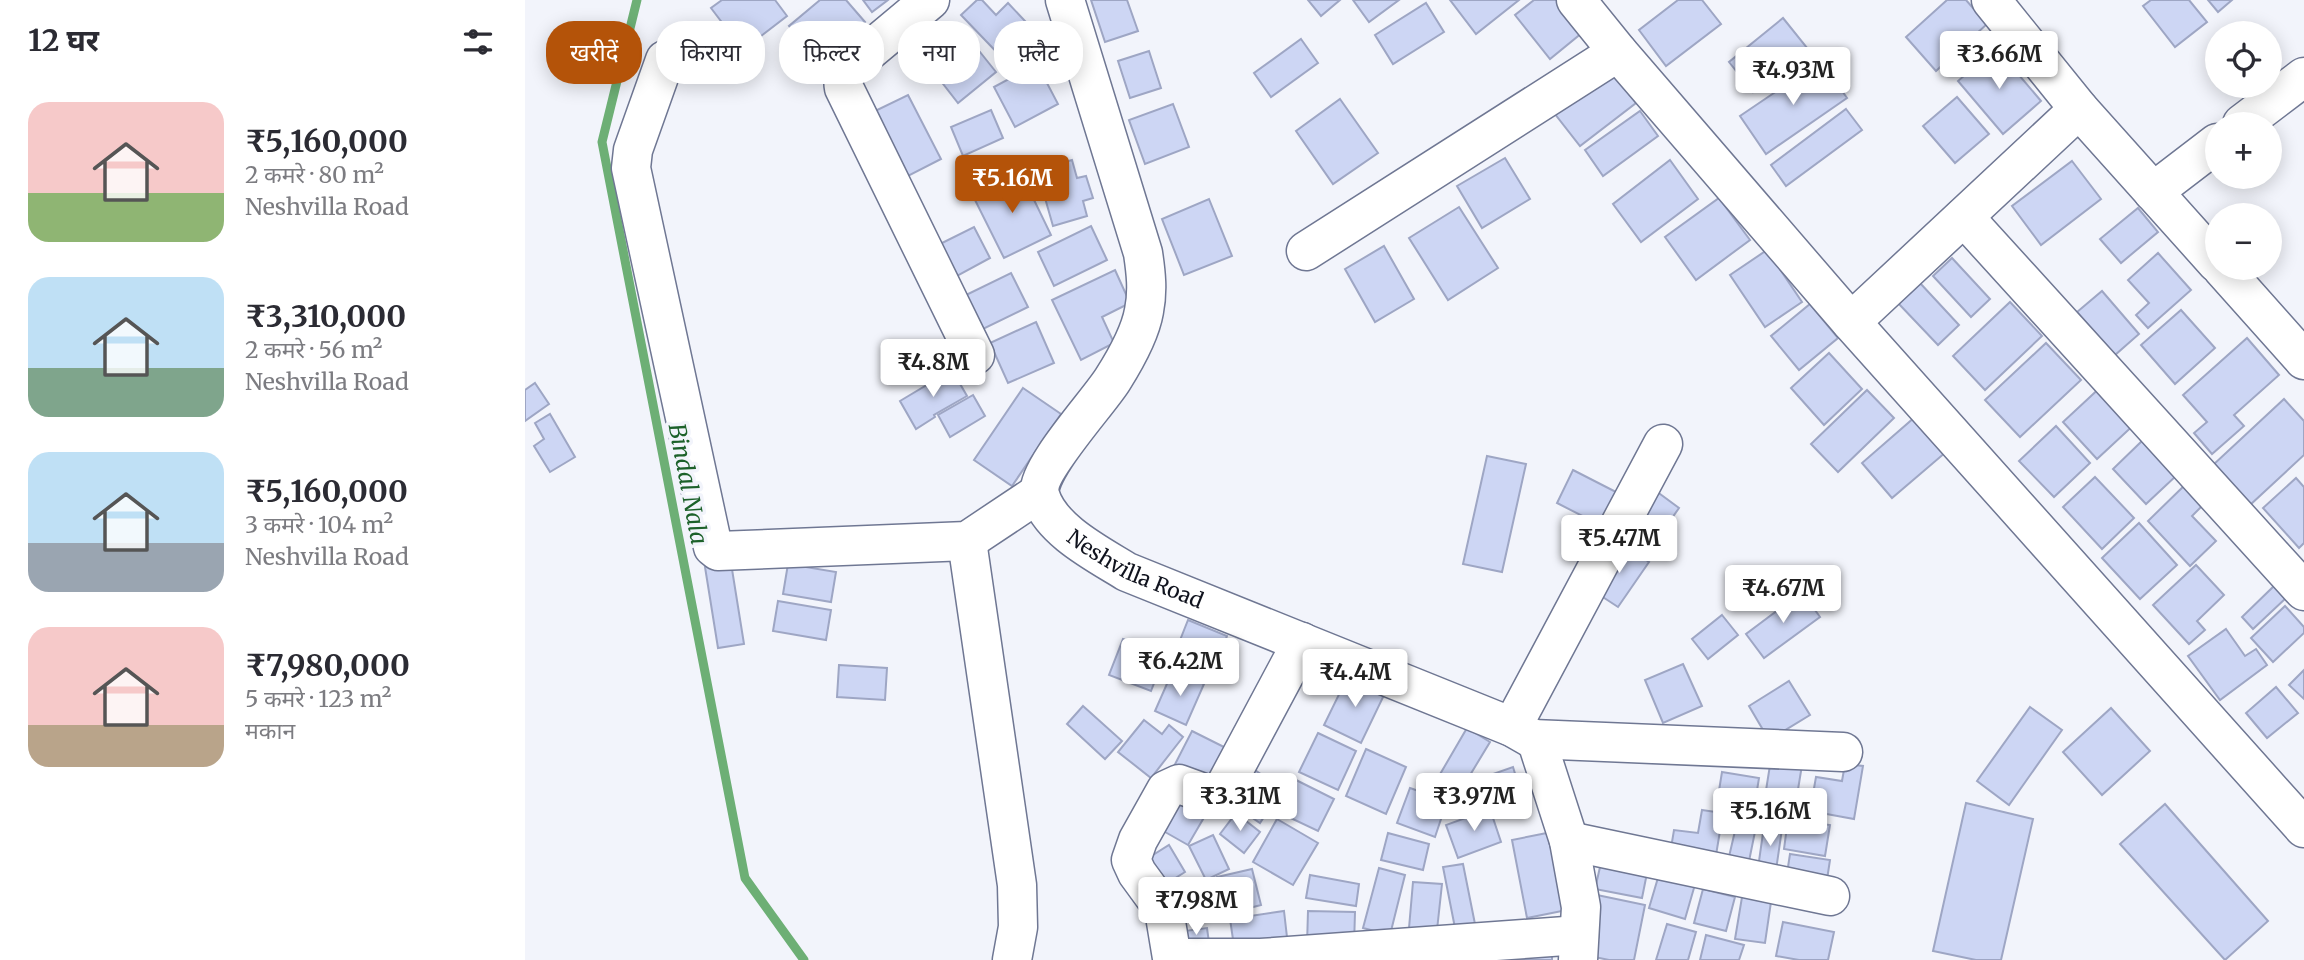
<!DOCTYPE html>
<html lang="hi">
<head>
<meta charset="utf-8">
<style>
	:root { --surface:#fff; --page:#f7f7f7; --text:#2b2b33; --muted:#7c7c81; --accent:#b45309 }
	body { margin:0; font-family:Merriweather,"Noto Sans Devanagari",serif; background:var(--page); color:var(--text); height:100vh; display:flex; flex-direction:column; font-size:26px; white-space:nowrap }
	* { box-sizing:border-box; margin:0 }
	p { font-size:23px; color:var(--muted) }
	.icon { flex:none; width:38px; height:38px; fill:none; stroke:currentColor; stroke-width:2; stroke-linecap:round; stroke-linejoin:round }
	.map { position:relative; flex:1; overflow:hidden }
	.sheet { display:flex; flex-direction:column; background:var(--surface); width:525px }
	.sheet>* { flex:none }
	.banner { position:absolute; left:21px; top:21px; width:665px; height:63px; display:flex; gap:14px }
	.buttons { position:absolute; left:1680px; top:21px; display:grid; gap:14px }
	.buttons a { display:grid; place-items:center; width:77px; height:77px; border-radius:50%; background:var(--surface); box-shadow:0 4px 18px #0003; font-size:35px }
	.price { position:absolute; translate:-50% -60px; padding:0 16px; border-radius:7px; background:#fff; color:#222; font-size:23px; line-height:46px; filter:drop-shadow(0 2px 4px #0008) }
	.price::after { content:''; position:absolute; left:50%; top:42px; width:21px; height:16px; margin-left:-10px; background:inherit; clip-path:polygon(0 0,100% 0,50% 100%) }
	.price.active { background:var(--accent); color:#fff }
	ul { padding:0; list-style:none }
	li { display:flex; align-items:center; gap:21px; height:175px; padding:0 28px }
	li span { display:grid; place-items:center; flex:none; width:196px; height:140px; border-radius:21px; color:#555 }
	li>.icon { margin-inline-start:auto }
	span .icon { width:84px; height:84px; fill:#fffc; stroke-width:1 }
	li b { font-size:30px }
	h2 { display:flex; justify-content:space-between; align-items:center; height:84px; padding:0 28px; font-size:30px }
	.chip { padding:0 24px; border-radius:28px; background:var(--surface); box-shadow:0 4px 18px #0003; font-size:24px; line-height:63px }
	.chip.active { background:var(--accent); color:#fff }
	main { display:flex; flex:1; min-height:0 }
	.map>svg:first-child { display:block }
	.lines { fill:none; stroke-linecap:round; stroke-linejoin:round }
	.stream { stroke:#6daf75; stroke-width:9 }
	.building { fill:#cdd6f4; stroke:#9ea6c4; stroke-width:2 }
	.minor-casing { stroke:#6f7793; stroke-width:41 }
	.minor { stroke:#fff; stroke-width:38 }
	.labels { text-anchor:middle; stroke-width:7; stroke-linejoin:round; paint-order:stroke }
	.street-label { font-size:21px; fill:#10131e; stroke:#f2f4fb }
	.water-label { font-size:23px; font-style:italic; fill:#1c612a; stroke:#f2f4fb }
</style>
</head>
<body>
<main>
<section class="sheet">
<h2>12 घर<svg class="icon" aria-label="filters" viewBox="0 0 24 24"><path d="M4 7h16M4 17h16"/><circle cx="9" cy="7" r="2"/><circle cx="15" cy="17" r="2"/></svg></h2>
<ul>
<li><span style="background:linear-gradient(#f6c9c9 65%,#8fb573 0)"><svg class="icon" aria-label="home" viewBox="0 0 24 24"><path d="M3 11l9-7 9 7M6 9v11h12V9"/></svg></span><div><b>₹5,160,000</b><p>2 कमरे · 80 m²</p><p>Neshvilla Road</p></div></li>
<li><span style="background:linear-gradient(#bfe0f5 65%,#7fa58c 0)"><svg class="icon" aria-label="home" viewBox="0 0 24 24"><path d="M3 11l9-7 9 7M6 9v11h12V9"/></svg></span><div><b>₹3,310,000</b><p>2 कमरे · 56 m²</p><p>Neshvilla Road</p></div></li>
<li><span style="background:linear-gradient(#bfe0f5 65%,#9aa5b1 0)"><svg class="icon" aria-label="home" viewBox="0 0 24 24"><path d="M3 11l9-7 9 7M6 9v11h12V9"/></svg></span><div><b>₹5,160,000</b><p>3 कमरे · 104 m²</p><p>Neshvilla Road</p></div></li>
<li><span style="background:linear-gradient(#f6c9c9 70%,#b9a48a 0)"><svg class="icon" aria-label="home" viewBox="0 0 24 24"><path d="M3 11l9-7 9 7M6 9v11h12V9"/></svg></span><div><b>₹7,980,000</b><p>5 कमरे · 123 m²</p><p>मकान</p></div></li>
</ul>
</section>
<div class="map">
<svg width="1779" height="960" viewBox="0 0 1779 960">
	<rect width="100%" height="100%" fill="#f2f4fb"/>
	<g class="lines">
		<path class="stream" d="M112 0 77 142 220 878 279 960"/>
	</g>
	<g class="building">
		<path d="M197 0H250L262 16 218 50 186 8Z"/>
		<path d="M295 0H321L340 22 293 62 264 26Z"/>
		<path d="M338 0H363L347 12Z"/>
		<path d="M452 0H457L471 15 483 3 515 37 485 66 436 15Z"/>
		<path d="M566 0H602L613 31 580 42Z"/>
		<path d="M783 0H815L796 16Z"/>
		<path d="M828 0H874L844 22Z"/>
		<path d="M925 0H994L951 34Z"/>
		<path d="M1009 0H1032L1058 32 1025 59 990 15Z"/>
		<path d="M1153 0H1177L1196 24 1141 66 1114 30Z"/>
		<path d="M1422 0H1441L1462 24 1411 71 1381 37Z"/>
		<path d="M1626 0H1664L1682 22 1650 47 1618 6Z"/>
		<path d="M1683 0H1707L1693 12Z"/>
		<path d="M901 3 919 32 868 64 850 35Z"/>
		<path d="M1258 18 1283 49 1228 92 1204 62Z"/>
		<path d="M439 32 471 72 433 103 401 62Z"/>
		<path d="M776 39 793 63 746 97 729 73Z"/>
		<path d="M1471 48 1516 101 1478 134 1433 81Z"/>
		<path d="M624 51 636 88 605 98 593 61Z"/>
		<path d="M1296 61 1322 98 1241 154 1215 116Z"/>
		<path d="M512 64 533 104 490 127 469 87Z"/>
		<path d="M1082 65 1111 103 1055 146 1026 109Z"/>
		<path d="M383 95 416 159 381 177 348 112Z"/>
		<path d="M1432 97 1464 134 1430 163 1398 126Z"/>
		<path d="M815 99 853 153 808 184 771 131Z"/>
		<path d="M648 104 664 147 620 164 604 120Z"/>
		<path d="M1321 109 1337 130 1261 186 1246 165Z"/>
		<path d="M466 110 478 138 438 156 426 127Z"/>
		<path d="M1115 111 1133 136 1078 176 1060 150Z"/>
		<path d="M980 158 1005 199 957 228 932 186Z"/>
		<path d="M547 160 552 178 561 176 568 198 558 201 562 216 528 226 512 170Z"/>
		<path d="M1145 160 1173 199 1116 242 1088 204Z"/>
		<path d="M1547 161 1576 199 1516 245 1487 206Z"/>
		<path d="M496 173 526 235 479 258 448 196Z"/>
		<path d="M1194 198 1225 240 1171 280 1140 237Z"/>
		<path d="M684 199 707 256 659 275 637 219Z"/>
		<path d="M934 207 973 268 923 300 884 238Z"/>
		<path d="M1613 208 1633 232 1596 263 1575 239Z"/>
		<path d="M566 226 582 260 529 286 513 252Z"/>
		<path d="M449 227 465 258 432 276 415 244Z"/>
		<path d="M859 246 889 299 850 322 820 269Z"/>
		<path d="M1242 250 1277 302 1240 327 1205 275Z"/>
		<path d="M1633 253 1666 290 1623 328 1611 315 1624 303 1603 280Z"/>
		<path d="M1427 258 1465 299 1446 317 1408 276Z"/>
		<path d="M590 270 605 303 577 317 589 343 556 360 527 300Z"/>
		<path d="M486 273 503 307 458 329 441 295Z"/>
		<path d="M1395 283 1434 325 1413 345 1373 303Z"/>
		<path d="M1577 291 1614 334 1590 355 1552 312Z"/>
		<path d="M1485 302 1517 336 1460 390 1428 356Z"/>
		<path d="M1285 304 1313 338 1274 370 1246 336Z"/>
		<path d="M1656 310 1690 348 1650 384 1616 345Z"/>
		<path d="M511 322 529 363 483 383 465 343Z"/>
		<path d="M1722 338 1754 375 1709 415 1719 426 1687 454 1669 433 1682 422 1658 395Z"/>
		<path d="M1521 343 1556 380 1495 437 1460 400Z"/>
		<path d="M1304 353 1337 389 1299 425 1266 388Z"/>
		<path d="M427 370 442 396 409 415 410 417 391 429 375 401Z"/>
		<path d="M10 383 24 404 0 421V390Z"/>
		<path d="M1579 384 1613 421 1572 459 1538 422Z"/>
		<path d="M498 388 536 414 487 486 449 460Z"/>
		<path d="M1342 390 1369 418 1313 472 1286 444Z"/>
		<path d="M448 395 460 416 425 437 413 415Z"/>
		<path d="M1759 399 1779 421V455L1725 505 1688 465Z"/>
		<path d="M25 414 50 457 25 472 9 446 19 439 10 423Z"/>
		<path d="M1390 417 1421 452 1367 498 1337 463Z"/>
		<path d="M1531 426 1565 463 1529 497 1494 461Z"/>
		<path d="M1619 439 1652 475 1621 504 1588 469Z"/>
		<path d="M962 456 1001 464 977 572 938 564Z"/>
		<path d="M1048 470 1093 493 1077 526 1032 503Z"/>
		<path d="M1570 477 1609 518 1577 549 1538 507Z"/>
		<path d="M1771 478 1779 487V543L1774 548 1738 508Z"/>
		<path d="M1664 481 1682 501 1667 516 1691 541 1665 566 1623 521Z"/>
		<path d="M1131 491 1154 508 1124 551 1101 534Z"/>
		<path d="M1614 523 1652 565 1615 599 1577 558Z"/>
		<path d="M1095 542 1124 562 1093 607 1064 588Z"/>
		<path d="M206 563 219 644 193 648 180 567Z"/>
		<path d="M263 564 311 572 306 602 258 594Z"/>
		<path d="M1671 565 1699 595 1672 621 1680 630 1664 644 1628 605Z"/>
		<path d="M1749 586 1761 598 1728 629 1717 617Z"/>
		<path d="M1277 592 1295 617 1239 658 1221 634Z"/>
		<path d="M253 601 306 610 301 640 248 631Z"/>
		<path d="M1760 606 1779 627V633L1748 662 1726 638Z"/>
		<path d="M1197 615 1213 635 1183 659 1167 639Z"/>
		<path d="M663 620 702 636 687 674 648 658Z"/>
		<path d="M1701 629 1720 656 1731 649 1742 665 1695 700 1663 656Z"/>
		<path d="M598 639 640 655 626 691 584 675Z"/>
		<path d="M1158 664 1177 706 1138 723 1120 680Z"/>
		<path d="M314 665 362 668 360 700 312 697Z"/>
		<path d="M648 670 679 684 661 725 630 711Z"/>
		<path d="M1779 670V699L1764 685Z"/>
		<path d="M823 676 860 693 836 743 799 725Z"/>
		<path d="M1264 681 1285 715 1244 740 1224 706Z"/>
		<path d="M1751 687 1773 713 1742 738 1721 713Z"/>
		<path d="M558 706 597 741 580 759 542 724Z"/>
		<path d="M1505 707 1537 730 1484 805 1452 781Z"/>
		<path d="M1586 708 1625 751 1577 795 1538 752Z"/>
		<path d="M619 720 637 734 644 725 658 737 626 778 593 752Z"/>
		<path d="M942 728 965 742 936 790 914 776Z"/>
		<path d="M667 731 705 750 682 795 644 776Z"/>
		<path d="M793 733 831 751 813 790 774 772Z"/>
		<path d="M841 749 881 767 861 814 821 796Z"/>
		<path d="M1246 759 1277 765 1269 814 1238 809Z"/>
		<path d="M720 763 757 789 735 823 697 797Z"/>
		<path d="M1320 764 1338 766 1329 819 1285 811 1291 777 1317 781Z"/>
		<path d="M988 767 995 790 953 805 945 782Z"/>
		<path d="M1197 772 1234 778 1229 809 1192 803Z"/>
		<path d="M771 780 809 799 793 831 755 813Z"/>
		<path d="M885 788 922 801 910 837 872 823Z"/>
		<path d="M651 797 681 814 663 845 633 828Z"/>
		<path d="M1441 803 1508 819 1476 960H1451L1408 951Z"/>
		<path d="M1640 804 1743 921 1700 960 1595 844Z"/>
		<path d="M965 809 976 842 933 858 921 825Z"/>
		<path d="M1177 810 1198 813 1190 861 1145 854 1149 830 1173 833Z"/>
		<path d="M711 813 735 832 719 853 695 834Z"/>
		<path d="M1213 818 1232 822 1223 866 1203 861Z"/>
		<path d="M752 819 793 843 768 885 728 862Z"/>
		<path d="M1240 819 1258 822 1250 877 1232 875Z"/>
		<path d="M1263 819 1305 825 1300 856 1259 849Z"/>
		<path d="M1027 832 1042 910 1002 918 987 840Z"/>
		<path d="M863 833 904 844 898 870 856 860Z"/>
		<path d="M688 835 704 869 681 880 664 846Z"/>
		<path d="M644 845 660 872 636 887 620 860Z"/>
		<path d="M1078 854 1124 863 1117 898 1070 889Z"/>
		<path d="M1265 854 1305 860 1301 886 1261 880Z"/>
		<path d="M938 864 951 929 931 933 918 867Z"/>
		<path d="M854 868 880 875 865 935 838 928Z"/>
		<path d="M727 869 736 905 713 911 709 894 696 897 692 877Z"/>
		<path d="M1135 871 1171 881 1160 919 1124 908Z"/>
		<path d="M785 875 834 884 831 906 781 898Z"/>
		<path d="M888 882 917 884 912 930 884 928Z"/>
		<path d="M666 888 673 916 641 924 634 895Z"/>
		<path d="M1178 889 1210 897 1201 931 1169 923Z"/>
		<path d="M1218 891 1247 895 1240 943 1210 939Z"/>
		<path d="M1072 895 1120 905 1109 960H1084L1060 955Z"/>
		<path d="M759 911 763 946 710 953 705 919Z"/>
		<path d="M783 911 830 912 829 946 782 945Z"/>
		<path d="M1258 922 1309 932 1303 960H1274L1251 956Z"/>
		<path d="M1142 924 1171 932 1163 960H1131Z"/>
		<path d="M682 928 685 950 645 933Z"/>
		<path d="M1181 935 1219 945 1214 960H1175Z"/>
		<path d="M1027 954V960H965Z"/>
	</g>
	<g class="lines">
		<g class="minor-casing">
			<g id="minor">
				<path d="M405 0 326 66C320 73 317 78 319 88L450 355"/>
				<path id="s1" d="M540 0 618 253C621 273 623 291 619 311 615 334 600 360 588 379 574 402 509 471 515 495 525 530 573 554 602 572L987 727 1008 739 1013 745 1044 841 1056 907 1053 960"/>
				<path d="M1051 0 1093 52 1326 322 1779 828"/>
				<path d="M1466 0 1554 109"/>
				<path d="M140 60 108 150 106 168 188 547 193 551 442 541 514 493"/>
				<path d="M1717 124 1779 77"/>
				<path d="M1628 192 1692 143"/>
				<path d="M1439 217 1779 591"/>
				<path d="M781 251 1093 52"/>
				<path d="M1697 268 1779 360"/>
				<path d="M1326 322 1554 109 1692 263"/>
				<path d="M442 541 492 885 493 927 487 960"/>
				<path d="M777 642 698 790 687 796 654 784 641 790 613 840 606 860 612 873 639 910 647 958H736L1054 935"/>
				<path d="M987 727 1138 444"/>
				<path d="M1008 739 1318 752"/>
				<path d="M1044 841 1305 896"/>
			</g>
		</g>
		<use href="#minor" class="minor"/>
	</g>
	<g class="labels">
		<g class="street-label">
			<text dy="7" stroke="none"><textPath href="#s1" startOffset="662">Neshvilla Road</textPath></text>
		</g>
		<g class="water-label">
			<text transform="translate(163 484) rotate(79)" y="8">Bindal Nala</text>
		</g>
	</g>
</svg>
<div class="buttons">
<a><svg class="icon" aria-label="locate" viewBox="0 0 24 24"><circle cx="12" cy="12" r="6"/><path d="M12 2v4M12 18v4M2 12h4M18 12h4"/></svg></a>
<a>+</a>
<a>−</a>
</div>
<b class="price" style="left:1474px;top:91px">₹3.66M</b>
<b class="price" style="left:1268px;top:107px">₹4.93M</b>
<b class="price active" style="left:487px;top:215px">₹5.16M</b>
<b class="price" style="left:408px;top:399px">₹4.8M</b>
<b class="price" style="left:1094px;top:575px">₹5.47M</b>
<b class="price" style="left:1258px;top:625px">₹4.67M</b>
<b class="price" style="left:655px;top:698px">₹6.42M</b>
<b class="price" style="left:830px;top:709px">₹4.4M</b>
<b class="price" style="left:715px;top:833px">₹3.31M</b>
<b class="price" style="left:949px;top:833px">₹3.97M</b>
<b class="price" style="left:1245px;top:848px">₹5.16M</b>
<b class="price" style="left:671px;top:937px">₹7.98M</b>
<div class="banner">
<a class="chip active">खरीदें</a>
<a class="chip">किराया</a>
<a class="chip">फ़िल्टर</a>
<a class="chip">नया</a>
<a class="chip">फ़्लैट</a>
</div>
</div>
</main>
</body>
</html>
